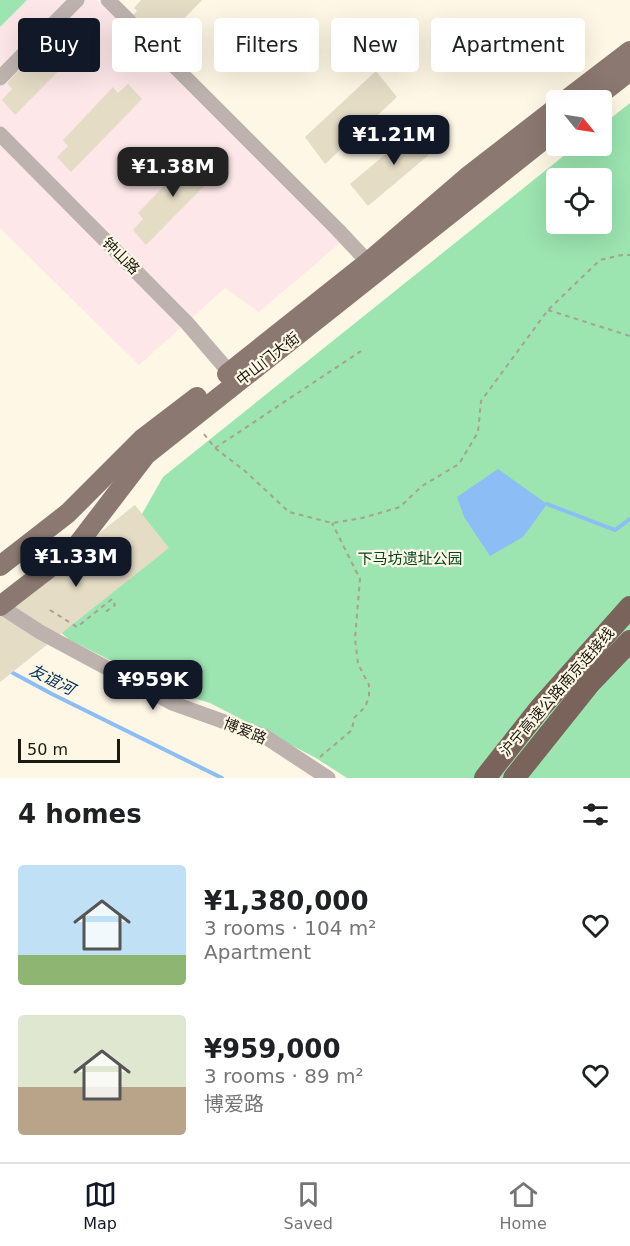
<!DOCTYPE html>
<html lang="en">
<head>
<meta charset="utf-8">
<style>
	:root { --surface:#fff; --page:#f2f2f2; --text:#202124; --muted:#757577; --line:#e0e0e0; --accent:#111827 }
	body { margin:0; font-family:"DejaVu Sans","Noto Sans SC",sans-serif; background:var(--page); color:var(--text); height:100vh; display:flex; flex-direction:column; font-size:22px; white-space:nowrap }
	* { box-sizing:border-box; margin:0 }
	p { font-size:20px; color:var(--muted) }
	.icon { flex:none; width:33px; height:33px; fill:none; stroke:currentColor; stroke-width:2; stroke-linecap:round; stroke-linejoin:round }
	.map { position:relative; height:778px; overflow:hidden }
	.side { display:flex; flex-direction:column; background:var(--surface); flex:1 }
	.side>* { flex:none }
	.hud { position:absolute; left:18px; top:18px; width:594px; height:54px; display:flex; gap:12px }
	.needle { width:39px; rotate:120deg }
	.tools { position:absolute; left:546px; top:90px; display:grid; gap:12px }
	.tools a { display:grid; place-items:center; width:66px; height:66px; border-radius:6px; background:var(--surface); box-shadow:0 6px 24px #0002; font-size:30px }
	.scale { position:absolute; left:18px; bottom:15px; width:102px; box-sizing:border-box; padding-left:6px; border:3px solid #1c1911; border-top:0; font-size:16px; line-height:21px; white-space:nowrap; color:#1c1911; -webkit-text-stroke:4px #fef7e5; paint-order:stroke }
	.price { position:absolute; translate:-50% -51px; padding:0 14px; border-radius:12px; background:var(--accent); color:#fff; font-size:20px; line-height:39px; filter:drop-shadow(0 2px 3px #0008) }
	.price::after { content:''; position:absolute; left:50%; top:36px; width:18px; height:14px; margin-left:-9px; background:inherit; clip-path:polygon(0 0,100% 0,50% 100%) }
	.price.on { background:#222; color:#fff }
	ul { padding:0; list-style:none }
	li { display:flex; align-items:center; gap:18px; height:150px; padding:0 18px }
	li span { display:grid; place-items:center; flex:none; width:168px; height:120px; border-radius:6px; color:#555 }
	li>.icon { margin-inline-start:auto }
	span .icon { width:72px; height:72px; fill:#fffc; stroke-width:1 }
	li b { font-size:26px }
	h2 { display:flex; justify-content:space-between; align-items:center; height:72px; padding:0 18px; font-size:26px }
	.tag { padding:0 21px; border-radius:6px; background:var(--surface); box-shadow:0 6px 24px #0002; font-size:21px; line-height:54px }
	.tag.on { background:var(--accent); color:#fff }
	.tab-bar { display:flex; justify-content:space-around; align-items:center; height:84px; border-top:2px solid var(--line); background:var(--surface); font-size:16px; color:var(--muted) }
	.tab-bar a { display:grid; justify-items:center; gap:3px }
	.tab-bar .on { color:var(--accent) }
	.map>svg:first-child { display:block }
	.education { fill:#fde7e8 }
	.green { fill:#9ce4b0; fill-rule:evenodd }
	.water { fill:#8dbdf5 }
	.lines { fill:none; stroke-linecap:round; stroke-linejoin:round }
	.stream { stroke:#8dbdf5; stroke-width:4 }
	.building { fill:#e5dcc6 }
	.path { stroke:#a7a193; stroke-width:2; stroke-dasharray:4.5 4.5; stroke-linecap:butt }
	.minor { stroke:#bdb2ad; stroke-width:15 }
	.major { stroke:#8b7870; stroke-width:20 }
	.highway { stroke:#79635b; stroke-width:22 }
	.labels { text-anchor:middle; stroke-width:4.5; stroke-linejoin:round; paint-order:stroke }
	.street-label { font-size:15px; fill:#1c1911; stroke:#fef7e5 }
	.park-label { font-size:15px; fill:#004520; stroke:#fef7e5 }
	.water-label { font-size:16px; font-style:italic; fill:#032e59; stroke:#fef7e5 }
</style>
</head>
<body>
<div class="map">
<svg width="630" height="778" viewBox="0 0 630 778">
	<rect width="100%" height="100%" fill="#fef7e5"/>
	<path class="education" d="M0 0H97L340 243 259 312 225 288 139 365 0 228Z"/>
	<g class="green">
		<path d="M0 0H27L0 27Z"/>
		<path d="M630 103V778H347L316 758 210 703 171 691 70 640 48 622 113 565 163 477 576 146H602V125ZM556 178H602V224H556Z"/>
	</g>
	<path class="water" d="M498 469 547 504 523 537 490 556 464 517 457 497Z"/>
	<g class="lines">
		<g class="stream">
			<path d="M547 504 615 530 630 519"/>
			<path d="M0 666 52 694 222 778"/>
		</g>
	</g>
	<g class="building">
		<path d="M141 0H202L165 39 162 37 155 43 130 18 137 11 134 8Z"/>
		<path d="M72 27 87 42 15 115 2 100 12 89 7 83 58 30 63 36Z"/>
		<path d="M376 71 397 97 325 164 305 137Z"/>
		<path d="M128 84 142 99 71 172 57 157 68 146 63 140 113 87 118 93Z"/>
		<path d="M419 126 437 148 368 206 350 184Z"/>
		<path d="M203 157 218 172 146 245 133 230 143 219 138 213 188 161 193 166Z"/>
		<path d="M135 505 169 548 0 682V611Z"/>
	</g>
	<g class="lines">
		<g class="path">
			<path d="M548 310 630 336"/>
			<path d="M204 434 215 448 245 471 289 512 332 523 362 518 400 507 422 486 459 464 478 432 481 401 548 310 600 260 622 255H630"/>
			<path d="M215 448 361 351"/>
			<path d="M50 610 77 627 112 599 115 605 104 613"/>
			<path d="M320 757 352 730 354 718 365 707 369 697V685L358 664 355 638 360 579 332 523"/>
		</g>
		<g class="minor">
			<path d="M108 0 338 230 368 262"/>
			<path d="M0 78 77 0"/>
			<path d="M0 134 187 323 236 380"/>
			<path d="M0 606 40 632 172 703 264 736 328 778"/>
		</g>
		<g class="major">
			<path d="M566 100 630 51"/>
			<path d="M593 100 630 71"/>
			<path d="M227 374 368 262 467 177 556 108"/>
			<path d="M0 566 68 513 142 439 197 397"/>
			<path d="M0 606 74 549 146 455 556 130"/>
		</g>
		<g class="highway">
			<path d="M485 778 541 707 630 607"/>
			<path d="M514 778 590 683 630 641"/>
		</g>
	</g>
	<g class="labels">
		<g class="street-label">
			<text transform="translate(121 256) rotate(45)" y="5">钟山路</text>
			<text transform="translate(268 359) rotate(-38)" y="5">中山门大街</text>
			<text transform="translate(557 692) rotate(-49)" y="5">沪宁高速公路南京连接线</text>
			<text transform="translate(245 731) rotate(22)" y="5">博爱路</text>
		</g>
		<g class="park-label">
			<text x="410" y="564">下马坊遗址公园</text>
		</g>
		<g class="water-label">
			<text transform="translate(52 679) rotate(27)" y="6">友谊河</text>
		</g>
	</g>
</svg>
<div class="tools">
<a><svg class="needle" viewBox="-14 -14 28 28"><path d="M0-13l5 13h-10z" fill="#e53935"/><path d="M0 13l5-13h-10z" fill="#757577"/></svg></a>
<a><svg class="icon" aria-label="locate" viewBox="0 0 24 24"><circle cx="12" cy="12" r="6"/><path d="M12 2v4M12 18v4M2 12h4M18 12h4"/></svg></a>
</div>
<div class="scale">50 m</div>
<b class="price" style="left:394px;top:166px">¥1.21M</b>
<b class="price on" style="left:173px;top:198px">¥1.38M</b>
<b class="price" style="left:76px;top:588px">¥1.33M</b>
<b class="price" style="left:153px;top:711px">¥959K</b>
<div class="hud">
<a class="tag on">Buy</a>
<a class="tag">Rent</a>
<a class="tag">Filters</a>
<a class="tag">New</a>
<a class="tag">Apartment</a>
</div>
</div>
<section class="side">
<h2>4 homes<svg class="icon" aria-label="filters" viewBox="0 0 24 24"><path d="M4 7h16M4 17h16"/><circle cx="9" cy="7" r="2"/><circle cx="15" cy="17" r="2"/></svg></h2>
<ul>
<li><span style="background:linear-gradient(#bfe0f5 75%,#8fb573 0)"><svg class="icon" aria-label="home" viewBox="0 0 24 24"><path d="M3 11l9-7 9 7M6 9v11h12V9"/></svg></span><div><b>¥1,380,000</b><p>3 rooms · 104 m²</p><p>Apartment</p></div><svg class="icon" aria-label="heart" viewBox="0 0 24 24"><path d="M12 20l-8-8c-3-5 5-10 8-4 3-6 11-1 8 4z"/></svg></li>
<li><span style="background:linear-gradient(#dfe7d0 60%,#b9a48a 0)"><svg class="icon" aria-label="home" viewBox="0 0 24 24"><path d="M3 11l9-7 9 7M6 9v11h12V9"/></svg></span><div><b>¥959,000</b><p>3 rooms · 89 m²</p><p>博爱路</p></div><svg class="icon" aria-label="heart" viewBox="0 0 24 24"><path d="M12 20l-8-8c-3-5 5-10 8-4 3-6 11-1 8 4z"/></svg></li>
</ul>
</section>
<nav class="tab-bar">
<a class="on"><svg class="icon" aria-label="map" viewBox="0 0 24 24"><path d="M3 6l6-2 6 2 6-2v14l-6 2-6-2-6 2zM9 4v14M15 6v14"/></svg>Map</a>
<a><svg class="icon" aria-label="saved" viewBox="0 0 24 24"><path d="M7 4h10v16l-5-4-5 4z"/></svg>Saved</a>
<a><svg class="icon" aria-label="home" viewBox="0 0 24 24"><path d="M3 11l9-7 9 7M6 9v11h12V9"/></svg>Home</a>
</nav>
</body>
</html>
